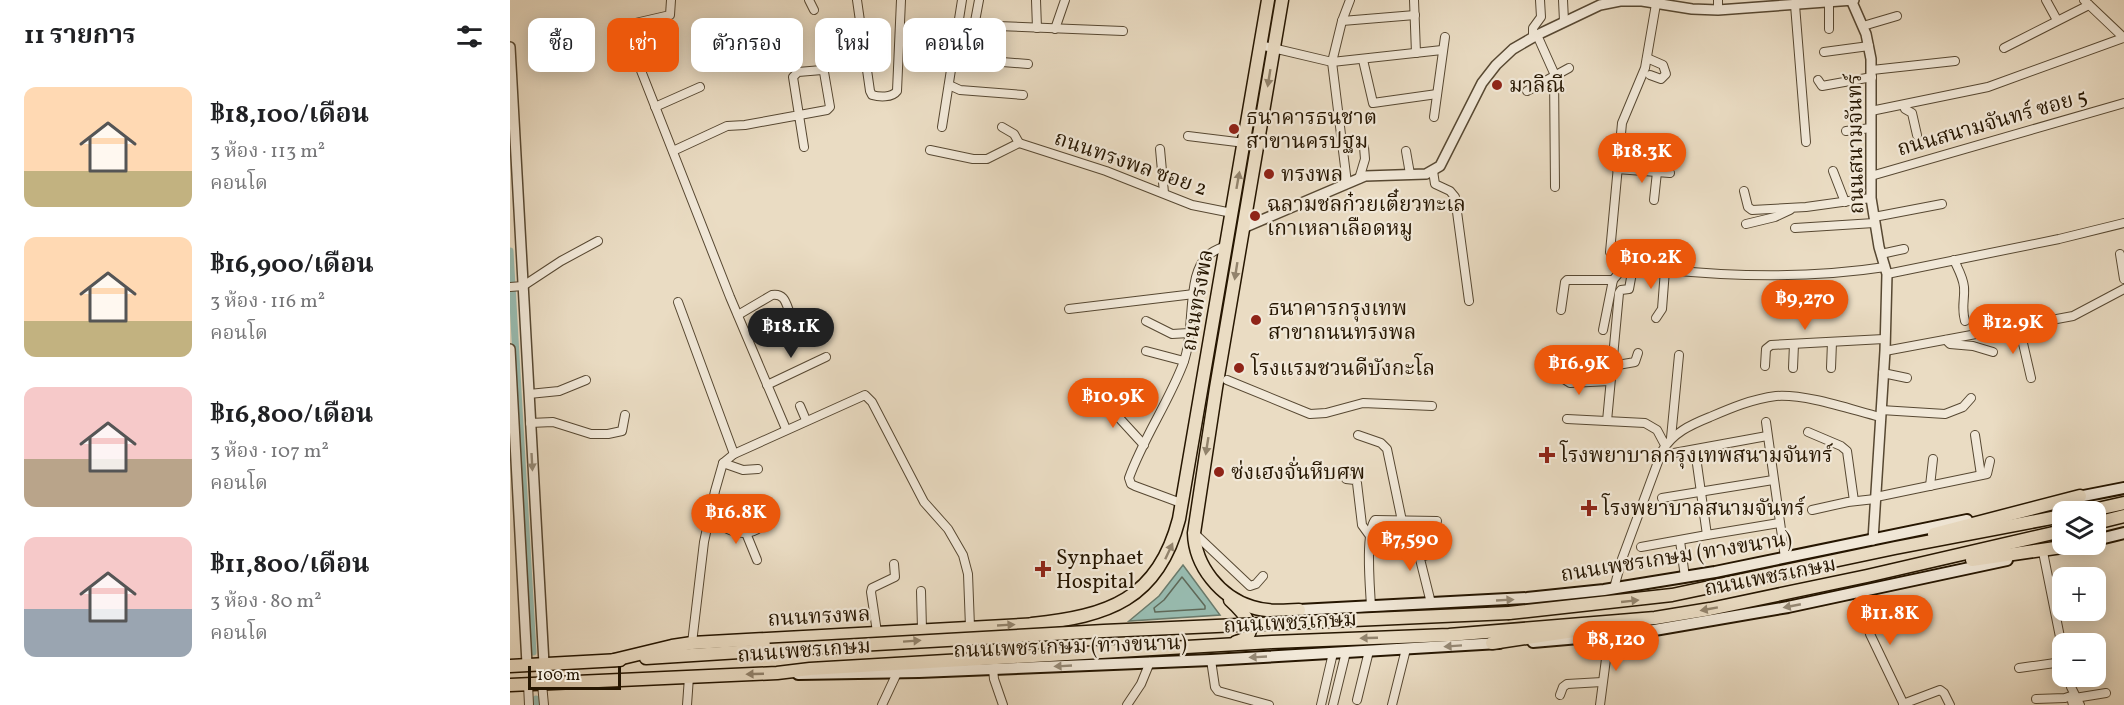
<!DOCTYPE html>
<html lang="th">
<head>
<meta charset="utf-8">
<style>
	:root { --surface:#fff; --page:#f6f6f6; --text:#202124; --muted:#757577; --accent:#ea580c }
	body { margin:0; font-family:Vollkorn,"Noto Serif Thai",serif; background:var(--page); color:var(--text); height:100vh; display:flex; flex-direction:column; font-size:22px; white-space:nowrap }
	* { box-sizing:border-box; margin:0 }
	p { font-size:20px; color:var(--muted) }
	.icon { flex:none; width:33px; height:33px; fill:none; stroke:currentColor; stroke-width:2; stroke-linecap:round; stroke-linejoin:round }
	.map { position:relative; flex:1; overflow:hidden }
	.details { display:flex; flex-direction:column; background:var(--surface); width:510px }
	.details>* { flex:none }
	.hud { position:absolute; left:18px; top:18px; width:570px; height:54px; display:flex; gap:12px }
	.controls { position:absolute; left:1542px; top:501px; display:grid; gap:12px }
	.controls a { display:grid; place-items:center; width:54px; height:54px; border-radius:12px; background:var(--surface); box-shadow:0 3px 15px #0003; font-size:30px }
	.scale { position:absolute; left:18px; bottom:15px; width:93px; box-sizing:border-box; padding-left:6px; border:3px solid #261601; border-top:0; font-size:16px; line-height:21px; white-space:nowrap; color:#261601; -webkit-text-stroke:4px #f1e8d8; paint-order:stroke }
	.price { position:absolute; translate:-50% -51px; padding:0 14px; border-radius:21px; background:var(--accent); color:#fff; font-size:20px; line-height:39px; filter:drop-shadow(0 2px 3px #0008) }
	.price::after { content:''; position:absolute; left:50%; top:36px; width:18px; height:14px; margin-left:-9px; background:inherit; clip-path:polygon(0 0,100% 0,50% 100%) }
	.price.on { background:#222; color:#fff }
	ul { padding:0; list-style:none }
	li { display:flex; align-items:center; gap:18px; height:150px; padding:0 24px }
	li span { display:grid; place-items:center; flex:none; width:168px; height:120px; border-radius:12px; color:#555 }
	li>.icon { margin-inline-start:auto }
	span .icon { width:72px; height:72px; fill:#fffc; stroke-width:1 }
	li b { font-size:26px }
	h2 { display:flex; justify-content:space-between; align-items:center; height:72px; padding:0 24px; font-size:26px }
	.chip { padding:0 21px; border-radius:12px; background:var(--surface); box-shadow:0 3px 15px #0003; font-size:21px; line-height:54px }
	.chip.on { background:var(--accent); color:#fff }
	main { display:flex; flex:1; min-height:0 }
	.map>svg:first-child { display:block }
	.water { fill:#98bcb1; stroke:#6a7a6b; stroke-width:1.5 }
	.lines { fill:none; stroke-linecap:round; stroke-linejoin:round }
	.shore { stroke:#5f6959; stroke-width:1.5 }
	.canal { stroke:#98bcb1; stroke-width:7 }
	.minor-casing { stroke:#574832; stroke-width:10 }
	.tertiary-casing { stroke:#574832; stroke-width:12 }
	.secondary-casing { stroke:#261601; stroke-width:14 }
	.trunk-casing { stroke:#261601; stroke-width:15 }
	.minor { stroke:#f1e8d8; stroke-width:8 }
	.tertiary { stroke:#f1e8d8; stroke-width:9 }
	.secondary { stroke:#f1e8d8; stroke-width:10 }
	.trunk { stroke:#eadcc3; stroke-width:12 }
	.trunk-bridge-casing { stroke:#261601; stroke-width:15; stroke-linecap:butt }
	.trunk-bridge { stroke:#eadcc3; stroke-width:12 }
	.oneway { fill:#92836c }
	.oneway2 { fill:#968a77 }
	.poi-dot { fill:#8f2418; stroke:#f1e8d8; stroke-width:2 }
	.labels { text-anchor:middle; stroke-width:4.5; stroke-linejoin:round; paint-order:stroke }
	.poi-label { font-size:21px; fill:#261601; stroke:#f1e8d8; text-anchor:start }
	.street-label { font-size:21px; fill:#261601; stroke:#f1e8d8 }
</style>
</head>
<body>
<main>
<section class="details">
<h2>11 รายการ<svg class="icon" aria-label="filters" viewBox="0 0 24 24"><path d="M4 7h16M4 17h16"/><circle cx="9" cy="7" r="2"/><circle cx="15" cy="17" r="2"/></svg></h2>
<ul>
<li><span style="background:linear-gradient(#ffd9b3 70%,#c2b280 0)"><svg class="icon" aria-label="home" viewBox="0 0 24 24"><path d="M3 11l9-7 9 7M6 9v11h12V9"/></svg></span><div><b>฿18,100/เดือน</b><p>3 ห้อง · 113 m²</p><p>คอนโด</p></div></li>
<li><span style="background:linear-gradient(#ffd9b3 70%,#c2b280 0)"><svg class="icon" aria-label="home" viewBox="0 0 24 24"><path d="M3 11l9-7 9 7M6 9v11h12V9"/></svg></span><div><b>฿16,900/เดือน</b><p>3 ห้อง · 116 m²</p><p>คอนโด</p></div></li>
<li><span style="background:linear-gradient(#f6c9c9 60%,#b9a48a 0)"><svg class="icon" aria-label="home" viewBox="0 0 24 24"><path d="M3 11l9-7 9 7M6 9v11h12V9"/></svg></span><div><b>฿16,800/เดือน</b><p>3 ห้อง · 107 m²</p><p>คอนโด</p></div></li>
<li><span style="background:linear-gradient(#f6c9c9 60%,#9aa5b1 0)"><svg class="icon" aria-label="home" viewBox="0 0 24 24"><path d="M3 11l9-7 9 7M6 9v11h12V9"/></svg></span><div><b>฿11,800/เดือน</b><p>3 ห้อง · 80 m²</p><p>คอนโด</p></div></li>
</ul>
</section>
<div class="map">
<svg width="1614" height="705" viewBox="0 0 1614 705">
	<rect width="100%" height="100%" fill="#eadcc3"/>
	<filter id="stains"><feTurbulence type="fractalNoise" baseFrequency=".00333" numOctaves="4"/><feColorMatrix values="0 0 0 0 .2 0 0 0 0 .09 0 0 0 0 .02 0 0 0 .5 -.17"/></filter>
	<radialGradient id="worn" r=".72"><stop offset=".6" stop-color="#630" stop-opacity="0"/><stop offset="1" stop-color="#630" stop-opacity=".3"/></radialGradient>
	<path class="water" d="M673 565 710 615 619 621 649 596Z"/>
	<g class="lines">
		<path class="shore" d="M672 577 695 606V609L645 612 644 608 654 600Z"/>
		<g class="canal">
			<path d="M0 251 23 652"/>
			<path d="M26 699V705"/>
		</g>
		<g class="minor-casing">
			<g id="minor">
				<path d="M161 0 160 15 121 24 118 28 117 35 220 297 276 429"/>
				<path d="M299 0 304 10"/>
				<path d="M347 0 360 91 362 95C369 97 382 98 387 91L391 0"/>
				<path d="M526 0 527 28"/>
				<path d="M904 0 906 53"/>
				<path d="M1053 0 1054 21"/>
				<path d="M1536 0 1547 20"/>
				<path d="M1574 0 1614 38"/>
				<path d="M1319 2V29"/>
				<path d="M1146 4 1135 68 1112 123 1100 252 1104 260C1120 269 1140 268 1158 270 1230 277 1304 278 1375 267"/>
				<path d="M1285 5 1296 142"/>
				<path d="M1208 10V0"/>
				<path d="M832 21 905 15"/>
				<path d="M487 26 613 31"/>
				<path d="M1353 26 1387 16"/>
				<path d="M545 29 555 0"/>
				<path d="M463 32 469 0"/>
				<path d="M1027 35 1044 73 1045 187"/>
				<path d="M1023 36V28L1031 17 1030 0"/>
				<path d="M750 45 822 62 932 50"/>
				<path d="M1494 48 1579 5"/>
				<path d="M1314 52 1359 46"/>
				<path d="M444 56 454 59 518 64"/>
				<path d="M1137 58 1153 65 1156 74 1151 79 1140 75"/>
				<path d="M853 60 863 103 927 94"/>
				<path d="M323 61 356 56"/>
				<path d="M1362 70 1445 61"/>
				<path d="M1308 80 1312 86 1362 77"/>
				<path d="M439 85 450 90 513 95"/>
				<path d="M1017 91 1059 68"/>
				<path d="M1394 105 1395 109 1402 113 1407 135"/>
				<path d="M145 107 190 87"/>
				<path d="M1361 111 1478 87 1613 38"/>
				<path d="M924 117 935 37"/>
				<path d="M432 127 452 0"/>
				<path d="M1336 131 1361 128"/>
				<path d="M678 136 735 143"/>
				<path d="M509 143 596 171 682 205 722 213"/>
				<path d="M650 149 654 193"/>
				<path d="M420 150 463 159H477L509 143 504 134 492 127"/>
				<path d="M163 151 217 126 235 125 317 110 320 107 314 72 312 70 288 72 283 77 294 147"/>
				<path d="M896 151 900 174"/>
				<path d="M1107 169 1160 173"/>
				<path d="M923 171 925 184 940 191 945 197 959 301"/>
				<path d="M1323 171 1335 202"/>
				<path d="M1361 176 1614 103"/>
				<path d="M849 179 855 159 854 147"/>
				<path d="M837 183 822 62 832 21 840 0"/>
				<path d="M1234 191 1238 207 1242 210 1296 207 1361 198"/>
				<path d="M1144 200 1147 172"/>
				<path d="M1364 217 1432 204"/>
				<path d="M1236 224 1265 217 1280 210"/>
				<path d="M1285 228 1364 223"/>
				<path d="M1371 254 1394 249"/>
				<path d="M1610 254 1614 279"/>
				<path d="M1444 260C1448 269 1453 277 1454 287 1455 300 1451 307 1455 321"/>
				<path d="M1377 274 1549 239 1614 223"/>
				<path d="M0 287 13 286 51 261 88 241"/>
				<path d="M168 302 224 454"/>
				<path d="M559 309 684 294"/>
				<path d="M1051 310 1055 282 1057 280H1103"/>
				<path d="M228 315 262 295C276 293 276 305 281 316"/>
				<path d="M1146 318 1152 309 1155 270"/>
				<path d="M636 321 662 334 679 333"/>
				<path d="M1509 326 1521 378"/>
				<path d="M1093 330 1103 280 1109 273 1111 263"/>
				<path d="M1436 340 1440 344 1463 346 1483 352"/>
				<path d="M636 351 674 361"/>
				<path d="M1375 351 1563 316 1614 289"/>
				<path d="M1102 366 1125 362 1128 353"/>
				<path d="M1255 366 1256 349 1261 345 1374 339"/>
				<path d="M1283 368 1284 344"/>
				<path d="M1321 368 1322 342"/>
				<path d="M1373 373 1397 378"/>
				<path d="M1049 376 1060 383 1100 381"/>
				<path d="M717 380 800 414 816 413 853 403 922 406"/>
				<path d="M257 385 316 357"/>
				<path d="M19 394 49 391 76 380"/>
				<path d="M590 397 634 445"/>
				<path d="M290 406 296 420"/>
				<path d="M1371 410 1435 414 1453 407 1461 398"/>
				<path d="M1057 419 1135 423 1147 430 1155 445"/>
				<path d="M1097 421 1109 293 1111 290 1119 289 1123 267"/>
				<path d="M1256 422 1275 558"/>
				<path d="M20 423 43 422 81 434H98L112 431 115 415"/>
				<path d="M1298 432 1331 446 1337 451 1344 501"/>
				<path d="M848 435 871 443 877 449 892 521"/>
				<path d="M1465 435 1471 475"/>
				<path d="M1161 438 1169 355"/>
				<path d="M1185 450 1197 535 1269 523"/>
				<path d="M1164 453 1257 436"/>
				<path d="M213 463 233 470 248 469"/>
				<path d="M836 479 845 480 847 483 852 525 860 536"/>
				<path d="M1420 486 1423 459"/>
				<path d="M1366 497 1477 474 1480 461"/>
				<path d="M1152 498 1263 480"/>
				<path d="M671 503 625 486 621 484 619 478C633 439 658 403 673 364 683 337 679 305 686 277 691 259 698 252 716 246"/>
				<path d="M1302 510 1338 502 1365 499"/>
				<path d="M199 518C216 530 235 541 253 525"/>
				<path d="M236 533 247 560"/>
				<path d="M684 533 740 586 746 584 753 576"/>
				<path d="M1170 541 1175 577"/>
				<path d="M921 542 920 554 911 557 910 559 921 603"/>
				<path d="M1131 547 1197 535"/>
				<path d="M1533 552 1552 647"/>
				<path d="M1104 588 1112 559 1152 451C1163 433 1180 425 1200 417 1221 408 1242 399 1266 396 1297 394 1339 409 1370 417"/>
				<path d="M411 591 412 629"/>
				<path d="M1349 592 1360 634 1394 705"/>
				<path d="M861 606C860 588 855 533 865 520L927 521"/>
				<path d="M367 632 361 592 362 588 385 577 384 564"/>
				<path d="M182 643 194 542 205 491 213 463 224 454 355 395 362 402 414 502 438 529 453 555 458 574 460 627"/>
				<path d="M701 660 705 687 708 691 759 705"/>
				<path d="M1509 668 1552 662"/>
				<path d="M483 669 484 679 493 705"/>
				<path d="M1558 676 1561 687 1570 705"/>
				<path d="M18 684 19 705"/>
				<path d="M32 684 34 705"/>
				<path d="M1050 695 1053 687 1057 684 1092 682"/>
				<path d="M1526 699 1555 698 1564 695"/>
				<path d="M847 700 859 651"/>
				<path d="M1393 704 1430 690 1434 693 1440 705"/>
				<path d="M177 705 179 677"/>
				<path d="M372 705 387 673"/>
				<path d="M617 705 631 684 640 662"/>
				<path d="M811 705 823 653"/>
				<path d="M823 705 836 652"/>
				<path d="M882 705 896 649"/>
				<path d="M1090 705 1099 636"/>
				<path d="M1563 705 1562 701 1565 698 1596 693"/>
			</g>
		</g>
		<g class="tertiary-casing">
			<g id="tertiary">
				<path d="M1342 2 1356 34 1361 59V198L1369 247 1377 274 1375 351 1363 540"/>
				<path d="M0 47 34 664"/>
				<path d="M733 228 855 176 916 174 930 166 972 83 986 65 1003 49 1027 35 1090 5 1110 1H1132L1182 9 1208 10 1344 0"/>
				<path d="M0 349 17 664"/>
			</g>
		</g>
		<g class="secondary-casing">
			<g id="secondary">
				<path d="M1563 498 1614 488"/>
				<path d="M1586 540 1614 533"/>
				<path d="M789 610 1017 598 1094 590 1205 572 1457 520"/>
				<path d="M1023 642 1127 633 1278 607 1497 560"/>
				<path d="M288 674 409 672 701 660 989 643"/>
			</g>
		</g>
		<g class="trunk-casing">
			<g id="trunk">
				<path d="M772 0 706 388 684 533C685 566 710 597 742 607 757 612 774 611 789 610"/>
				<path d="M1574 512 1614 503"/>
				<path d="M1586 523 1614 516"/>
				<path d="M1424 534 1570 496"/>
				<path d="M1462 560 1559 546"/>
				<path d="M720 600C732 611 755 634 726 642"/>
				<path d="M999 613 1162 595 1385 548 1552 516"/>
				<path d="M522 624C598 616 648 600 669 519L758 0"/>
				<path d="M982 643 1064 631"/>
				<path d="M136 658 260 650"/>
				<path d="M104 660 162 646 182 643 529 624"/>
				<path d="M0 666 110 660"/>
				<path d="M0 685 267 673 300 669 762 642 939 635 1145 618 1200 609 1357 576 1552 531"/>
			</g>
		</g>
		<use href="#minor" class="minor"/>
		<use href="#tertiary" class="tertiary"/>
		<use href="#secondary" class="secondary"/>
		<use href="#trunk" class="trunk"/>
		<g class="trunk-bridge-casing">
			<path id="trunk-bridge" d="M260 650 594 631 999 613"/>
		</g>
		<use href="#trunk-bridge" class="trunk-bridge"/>
	</g>
	<defs><path id="oneway-solid" d="M-6-.8H1V-3.2L6.5 0L1 3.2V.8H-6Z" transform="scale(1.5)"/></defs>
	<g class="oneway">
		<use href="#oneway-solid" transform="translate(759 78) rotate(99)"/>
		<use href="#oneway-solid" transform="translate(728 180) rotate(-80)"/>
		<use href="#oneway-solid" transform="translate(726 271) rotate(99)"/>
		<use href="#oneway-solid" transform="translate(697 446) rotate(99)"/>
		<use href="#oneway-solid" transform="translate(659 551) rotate(-65)"/>
		<use href="#oneway-solid" transform="translate(1120 601) rotate(-6)"/>
		<use href="#oneway-solid" transform="translate(1199 609) rotate(170)"/>
		<use href="#oneway-solid" transform="translate(496 625) rotate(-3)"/>
		<use href="#oneway-solid" transform="translate(859 638) rotate(178)"/>
		<use href="#oneway-solid" transform="translate(402 641) rotate(-4)"/>
		<use href="#oneway-solid" transform="translate(245 674) rotate(178)"/>
	</g>
	<g class="oneway2">
		<use href="#oneway-solid" transform="translate(22 462) rotate(87)"/>
		<use href="#oneway-solid" transform="translate(995 600) rotate(-3)"/>
		<use href="#oneway-solid" transform="translate(1282 606) rotate(169)"/>
		<use href="#oneway-solid" transform="translate(943 646) rotate(176)"/>
		<use href="#oneway-solid" transform="translate(748 657) rotate(177)"/>
		<use href="#oneway-solid" transform="translate(553 666) rotate(177)"/>
	</g>
	<g class="poi-dot">
		<circle cx="987" cy="85" r="6"/>
		<circle cx="724" cy="129" r="6"/>
		<circle cx="759" cy="174" r="6"/>
		<circle cx="745" cy="216" r="6"/>
		<circle cx="746" cy="320" r="6"/>
		<circle cx="729" cy="368" r="6"/>
		<path d="M1034 446h6v6h6v6h-6v6h-6v-6h-6v-6h6z"/>
		<circle cx="709" cy="472" r="6"/>
		<path d="M1076 499h6v6h6v6h-6v6h-6v-6h-6v-6h6z"/>
		<path d="M530 560h6v6h6v6h-6v6h-6v-6h-6v-6h6z"/>
	</g>
	<g class="labels">
		<g class="poi-label">
			<text x="999" y="92">มาลิณี</text>
			<text x="736" y="124">ธนาคารธนชาต<tspan x="736" dy="24">สาขานครปฐม</tspan></text>
			<text x="771" y="181">ทรงพล</text>
			<text x="757" y="211">ฉลามชลก๋วยเตี๋ยวทะเล<tspan x="757" dy="24">เกาเหลาเลือดหมู</tspan></text>
			<text x="758" y="315">ธนาคารกรุงเทพ<tspan x="758" dy="24">สาขาถนนทรงพล</tspan></text>
			<text x="741" y="375">โรงแรมชวนดีบังกะโล</text>
			<text x="1050" y="462">โรงพยาบาลกรุงเทพสนามจันทร์</text>
			<text x="721" y="479">ซ่งเฮงจั่นหีบศพ</text>
			<text x="1092" y="515">โรงพยาบาลสนามจันทร์</text>
			<text x="546" y="564">Synphaet<tspan x="546" dy="24">Hospital</tspan></text>
		</g>
		<g class="street-label">
			<text transform="translate(1482 122) rotate(-16)" y="7">ถนนสนามจันทร์ ซอย 5</text>
			<text transform="translate(1345 144) rotate(-91)" y="7">ถนนสนามจันทร์</text>
			<text transform="translate(621 163) rotate(19)" y="7">ถนนทรงพล ซอย 2</text>
			<text transform="translate(687 300) rotate(-80)" y="7">ถนนทรงพล</text>
			<text transform="translate(1166 556) rotate(-9)" y="7">ถนนเพชรเกษม (ทางขนาน)</text>
			<text transform="translate(1260 576) rotate(-11)" y="7">ถนนเพชรเกษม</text>
			<text transform="translate(309 616) rotate(-3)" y="7">ถนนทรงพล</text>
			<text transform="translate(780 622) rotate(-3)" y="7">ถนนเพชรเกษม</text>
			<text transform="translate(560 646) rotate(-2)" y="7">ถนนเพชรเกษม (ทางขนาน)</text>
			<text transform="translate(294 650) rotate(-4)" y="7">ถนนเพชรเกษม</text>
		</g>
	</g>
	<rect width="100%" height="100%" filter="url(#stains)"/>
	<rect width="100%" height="100%" fill="url(#worn)"/>
</svg>
<div class="controls">
<a><svg class="icon" aria-label="layers" viewBox="0 0 24 24"><path d="M12 4l9 5-9 5-9-5zM3 14l9 5 9-5"/></svg></a>
<a>+</a>
<a>−</a>
</div>
<div class="scale">100 m</div>
<b class="price" style="left:1132px;top:184px">฿18.3K</b>
<b class="price" style="left:1141px;top:290px">฿10.2K</b>
<b class="price" style="left:1295px;top:331px">฿9,270</b>
<b class="price" style="left:1503px;top:355px">฿12.9K</b>
<b class="price on" style="left:281px;top:359px">฿18.1K</b>
<b class="price" style="left:1069px;top:396px">฿16.9K</b>
<b class="price" style="left:603px;top:429px">฿10.9K</b>
<b class="price" style="left:226px;top:545px">฿16.8K</b>
<b class="price" style="left:900px;top:572px">฿7,590</b>
<b class="price" style="left:1380px;top:646px">฿11.8K</b>
<b class="price" style="left:1106px;top:672px">฿8,120</b>
<div class="hud">
<a class="chip">ซื้อ</a>
<a class="chip on">เช่า</a>
<a class="chip">ตัวกรอง</a>
<a class="chip">ใหม่</a>
<a class="chip">คอนโด</a>
</div>
</div>
</main>
</body>
</html>
